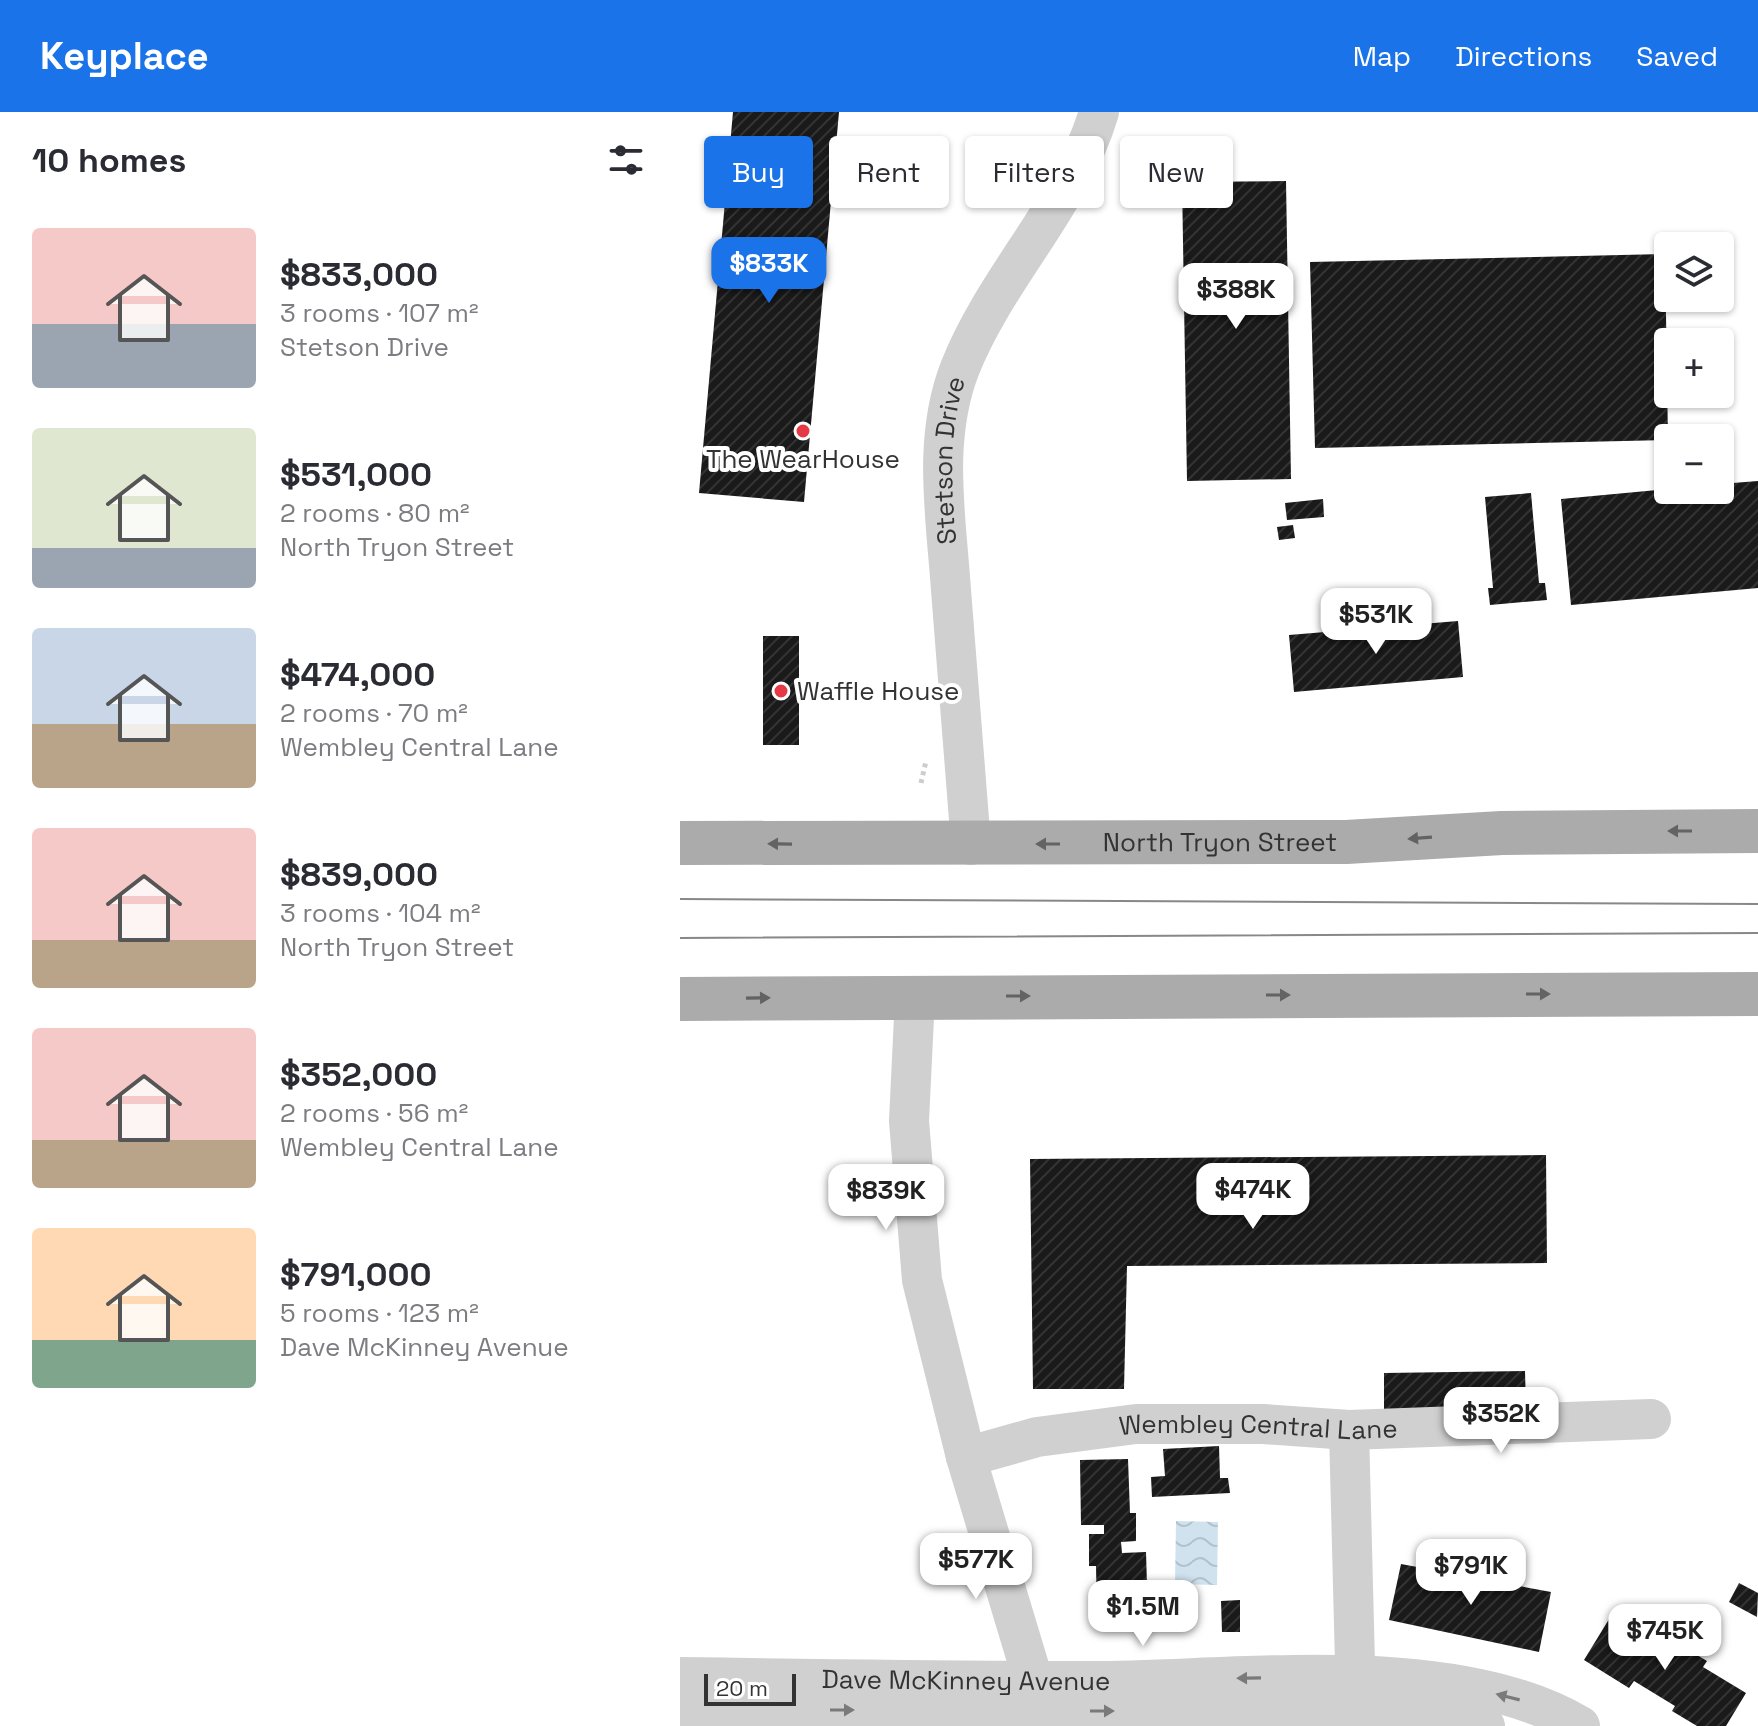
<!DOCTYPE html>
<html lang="en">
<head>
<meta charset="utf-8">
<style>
	:root { --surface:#fff; --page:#f2f2f3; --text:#2b2b33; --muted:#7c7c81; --accent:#1a73e8 }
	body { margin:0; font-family:"Space Grotesk",sans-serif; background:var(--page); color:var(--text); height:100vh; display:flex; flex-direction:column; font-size:30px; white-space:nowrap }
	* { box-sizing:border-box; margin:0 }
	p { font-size:26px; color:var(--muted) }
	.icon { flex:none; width:44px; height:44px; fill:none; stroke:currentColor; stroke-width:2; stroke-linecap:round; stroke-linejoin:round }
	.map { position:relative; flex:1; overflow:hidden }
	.panel { display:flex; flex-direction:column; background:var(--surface); width:680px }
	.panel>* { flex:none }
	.guide { position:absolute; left:24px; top:24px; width:760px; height:72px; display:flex; gap:16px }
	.fabs { position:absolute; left:974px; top:120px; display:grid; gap:16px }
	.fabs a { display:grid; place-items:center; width:80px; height:80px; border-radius:8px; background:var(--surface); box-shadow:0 2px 6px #0004; font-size:40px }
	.scale { position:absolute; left:24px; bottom:20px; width:92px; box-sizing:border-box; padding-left:8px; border:4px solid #333; border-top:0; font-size:22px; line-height:28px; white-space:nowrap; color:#333; -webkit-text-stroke:6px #fff; paint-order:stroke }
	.price { position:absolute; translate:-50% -68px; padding:0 18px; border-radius:16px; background:#fff; color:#222; font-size:26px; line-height:52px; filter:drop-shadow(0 2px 4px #0008) }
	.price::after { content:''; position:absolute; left:50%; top:48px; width:24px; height:18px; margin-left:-12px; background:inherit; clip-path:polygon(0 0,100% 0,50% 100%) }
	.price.current { background:var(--accent); color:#fff }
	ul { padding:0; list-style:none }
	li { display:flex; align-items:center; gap:24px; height:200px; padding:0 32px }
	li span { display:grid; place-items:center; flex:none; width:224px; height:160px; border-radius:8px; color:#555 }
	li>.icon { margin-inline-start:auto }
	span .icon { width:96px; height:96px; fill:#fffc; stroke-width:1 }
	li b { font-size:34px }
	h2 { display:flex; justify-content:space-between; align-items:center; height:96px; padding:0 32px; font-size:34px }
	.pill { padding:0 28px; border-radius:8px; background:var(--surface); box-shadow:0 2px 6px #0004; font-size:28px; line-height:72px }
	.pill.current { background:var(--accent); color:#fff }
	header { display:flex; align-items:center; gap:48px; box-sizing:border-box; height:112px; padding:0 40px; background:var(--accent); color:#fff }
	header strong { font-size:38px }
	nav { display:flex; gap:44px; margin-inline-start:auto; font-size:28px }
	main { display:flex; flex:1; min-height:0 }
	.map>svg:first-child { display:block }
	.water { fill:url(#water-waves) }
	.building { fill:url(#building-hatch) }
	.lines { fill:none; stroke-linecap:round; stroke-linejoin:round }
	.path { stroke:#cdcdcd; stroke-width:5; stroke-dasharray:4 4; stroke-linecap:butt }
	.minor { stroke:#d0d0d0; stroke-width:40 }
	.major { stroke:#ababab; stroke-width:44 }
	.tram { stroke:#888; stroke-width:2 }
	.oneway { fill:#636363 }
	.oneway2 { fill:#7a7a7a }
	.poi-dot { fill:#e63946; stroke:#fff; stroke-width:3 }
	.labels { text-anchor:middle; stroke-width:8; stroke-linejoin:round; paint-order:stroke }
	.poi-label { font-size:26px; fill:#333; stroke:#fff }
	.street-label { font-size:26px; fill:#333; stroke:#fff }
</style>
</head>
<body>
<header>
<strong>Keyplace</strong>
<nav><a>Map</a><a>Directions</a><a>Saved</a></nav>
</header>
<main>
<section class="panel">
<h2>10 homes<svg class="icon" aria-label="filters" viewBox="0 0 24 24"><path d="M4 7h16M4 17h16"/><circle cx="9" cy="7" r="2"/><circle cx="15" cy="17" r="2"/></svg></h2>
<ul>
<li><span style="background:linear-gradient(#f6c9c9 60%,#9aa5b1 0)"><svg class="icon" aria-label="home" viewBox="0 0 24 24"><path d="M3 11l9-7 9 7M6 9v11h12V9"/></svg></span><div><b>$833,000</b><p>3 rooms · 107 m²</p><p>Stetson Drive</p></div></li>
<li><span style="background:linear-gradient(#dfe7d0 75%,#9aa5b1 0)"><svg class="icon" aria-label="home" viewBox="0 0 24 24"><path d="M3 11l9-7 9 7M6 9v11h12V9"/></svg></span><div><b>$531,000</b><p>2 rooms · 80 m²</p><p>North Tryon Street</p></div></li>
<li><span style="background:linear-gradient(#c9d6e8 60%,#b9a48a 0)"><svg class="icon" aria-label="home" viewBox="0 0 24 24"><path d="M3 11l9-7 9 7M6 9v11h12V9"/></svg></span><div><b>$474,000</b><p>2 rooms · 70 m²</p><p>Wembley Central Lane</p></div></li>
<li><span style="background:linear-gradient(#f6c9c9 70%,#b9a48a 0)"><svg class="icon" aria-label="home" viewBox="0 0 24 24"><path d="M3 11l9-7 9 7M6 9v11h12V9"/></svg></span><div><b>$839,000</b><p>3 rooms · 104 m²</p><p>North Tryon Street</p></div></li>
<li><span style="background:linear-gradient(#f6c9c9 70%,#b9a48a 0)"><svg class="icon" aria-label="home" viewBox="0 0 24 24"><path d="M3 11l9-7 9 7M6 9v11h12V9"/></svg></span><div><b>$352,000</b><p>2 rooms · 56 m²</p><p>Wembley Central Lane</p></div></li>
<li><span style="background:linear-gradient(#ffd9b3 70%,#7fa58c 0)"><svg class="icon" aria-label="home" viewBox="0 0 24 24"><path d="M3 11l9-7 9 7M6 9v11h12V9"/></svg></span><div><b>$791,000</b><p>5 rooms · 123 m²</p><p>Dave McKinney Avenue</p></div></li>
</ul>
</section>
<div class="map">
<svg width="1078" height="1614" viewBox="0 0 1078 1614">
	<defs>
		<pattern id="water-waves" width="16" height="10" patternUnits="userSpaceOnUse" patternTransform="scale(2)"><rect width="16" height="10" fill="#cfe2ee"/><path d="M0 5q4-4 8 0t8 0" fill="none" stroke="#b2c2cd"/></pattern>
		<pattern id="building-hatch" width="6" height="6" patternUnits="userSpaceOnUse" patternTransform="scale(2)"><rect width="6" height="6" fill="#1a1a1a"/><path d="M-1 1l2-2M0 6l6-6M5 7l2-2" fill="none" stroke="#333"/></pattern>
	</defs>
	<rect width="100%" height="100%" fill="#fff"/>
	<path class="water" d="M496 1409 538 1410 537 1473 495 1472Z"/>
	<g class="building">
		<path d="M53 0H159L124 390 19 381Z"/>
		<path d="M606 69 611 367 507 369 502 70Z"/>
		<path d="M985 142 988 328 635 336 630 150Z"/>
		<path d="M1078 369V476L891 493 881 387 988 377 1040 378V372Z"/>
		<path d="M851 381 859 471H865L867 488 810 493 808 476H813L805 385Z"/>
		<path d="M643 387 644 405 607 408 605 391Z"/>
		<path d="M613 413 615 426 599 428 597 415Z"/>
		<path d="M778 509 783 565 614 580 609 523Z"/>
		<rect x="83" y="524" width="36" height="109"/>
		<path d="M866 1043 867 1151 447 1154 444 1277H353L350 1047Z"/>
		<path d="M845 1259 846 1296 704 1298V1261Z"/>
		<path d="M539 1334 540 1366H548L550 1381 472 1385 471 1365 485 1364 483 1337Z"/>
		<path d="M448 1347 450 1401H456V1429L441 1430 442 1441 466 1440 468 1506H417L416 1454H409V1422H424V1413H401L400 1348Z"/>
		<path d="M721 1452 871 1480 859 1540 709 1508Z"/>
		<path d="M1059 1471 1078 1481 1077 1505 1049 1490Z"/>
		<path d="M560 1488V1520H542L541 1489Z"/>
		<path d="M934 1499 979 1528 982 1522 1027 1549 1023 1555 1066 1581 1046 1614H1017L992 1599 995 1594 954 1569 949 1576 904 1548Z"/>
	</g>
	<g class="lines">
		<path class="path" d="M241 671 246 649"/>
		<g class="minor">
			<path id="s1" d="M291 733C284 648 277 563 271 478 266 404 252 328 280 256 316 165 391 94 419 0"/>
			<path d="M235 884 229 1009 242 1168 286 1345 360 1591"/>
			<path d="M669 1318 676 1591"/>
			<path id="s2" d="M286 1345 357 1325 456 1312H583L669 1318 971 1307"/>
			<path id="s3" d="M0 1565C137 1567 274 1569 411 1569 555 1569 773 1538 900 1614"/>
			<path d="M0 1597 555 1599 762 1604 805 1614"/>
		</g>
		<g class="major">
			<path id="s4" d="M0 731 666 730 822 721 1078 719"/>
			<path d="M0 887 1078 882"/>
		</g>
		<g class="tram">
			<path d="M0 787 1078 792"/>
			<path d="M0 826 1078 821"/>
		</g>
	</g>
	<defs><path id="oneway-solid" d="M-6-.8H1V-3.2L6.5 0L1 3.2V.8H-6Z" transform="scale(2)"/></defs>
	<g class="oneway">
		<use href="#oneway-solid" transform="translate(1000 719) rotate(180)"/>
		<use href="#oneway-solid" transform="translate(740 726) rotate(176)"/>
		<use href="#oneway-solid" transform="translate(100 732) rotate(-179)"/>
		<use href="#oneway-solid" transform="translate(368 732) rotate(180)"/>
		<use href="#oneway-solid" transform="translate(858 882)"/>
		<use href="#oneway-solid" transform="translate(598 883)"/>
		<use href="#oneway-solid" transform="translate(338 884)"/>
		<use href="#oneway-solid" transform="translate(78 886) rotate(-1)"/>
	</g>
	<g class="oneway2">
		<use href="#oneway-solid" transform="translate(569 1566) rotate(179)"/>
		<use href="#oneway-solid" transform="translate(828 1585) rotate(-166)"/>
		<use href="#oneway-solid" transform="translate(162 1598)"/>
		<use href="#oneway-solid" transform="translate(422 1599)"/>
	</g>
	<g class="poi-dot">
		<circle cx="123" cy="319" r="8"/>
		<circle cx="101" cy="579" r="8"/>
	</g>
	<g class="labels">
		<g class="poi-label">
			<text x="123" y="356">The WearHouse</text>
			<text x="117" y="588" text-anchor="start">Waffle House</text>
		</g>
		<g class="street-label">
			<text dy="9" stroke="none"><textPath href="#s1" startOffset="386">Stetson Drive</textPath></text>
			<text dy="9" stroke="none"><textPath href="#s4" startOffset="540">North Tryon Street</textPath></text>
			<text dy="9" stroke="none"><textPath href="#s2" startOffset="296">Wembley Central Lane</textPath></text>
			<text dy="9" stroke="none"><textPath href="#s3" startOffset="286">Dave McKinney Avenue</textPath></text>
		</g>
	</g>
</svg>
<div class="fabs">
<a><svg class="icon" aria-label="layers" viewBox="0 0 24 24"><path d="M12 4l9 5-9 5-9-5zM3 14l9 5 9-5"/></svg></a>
<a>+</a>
<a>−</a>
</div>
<div class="scale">20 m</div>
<b class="price current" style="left:89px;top:193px">$833K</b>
<b class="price" style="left:556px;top:219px">$388K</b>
<b class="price" style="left:696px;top:544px">$531K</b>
<b class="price" style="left:573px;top:1119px">$474K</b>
<b class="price" style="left:206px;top:1120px">$839K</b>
<b class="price" style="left:821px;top:1343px">$352K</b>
<b class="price" style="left:296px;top:1489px">$577K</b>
<b class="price" style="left:791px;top:1495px">$791K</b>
<b class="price" style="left:463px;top:1536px">$1.5M</b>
<b class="price" style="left:985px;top:1560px">$745K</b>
<div class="guide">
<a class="pill current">Buy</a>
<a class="pill">Rent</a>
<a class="pill">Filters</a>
<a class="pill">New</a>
</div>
</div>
</main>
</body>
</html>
